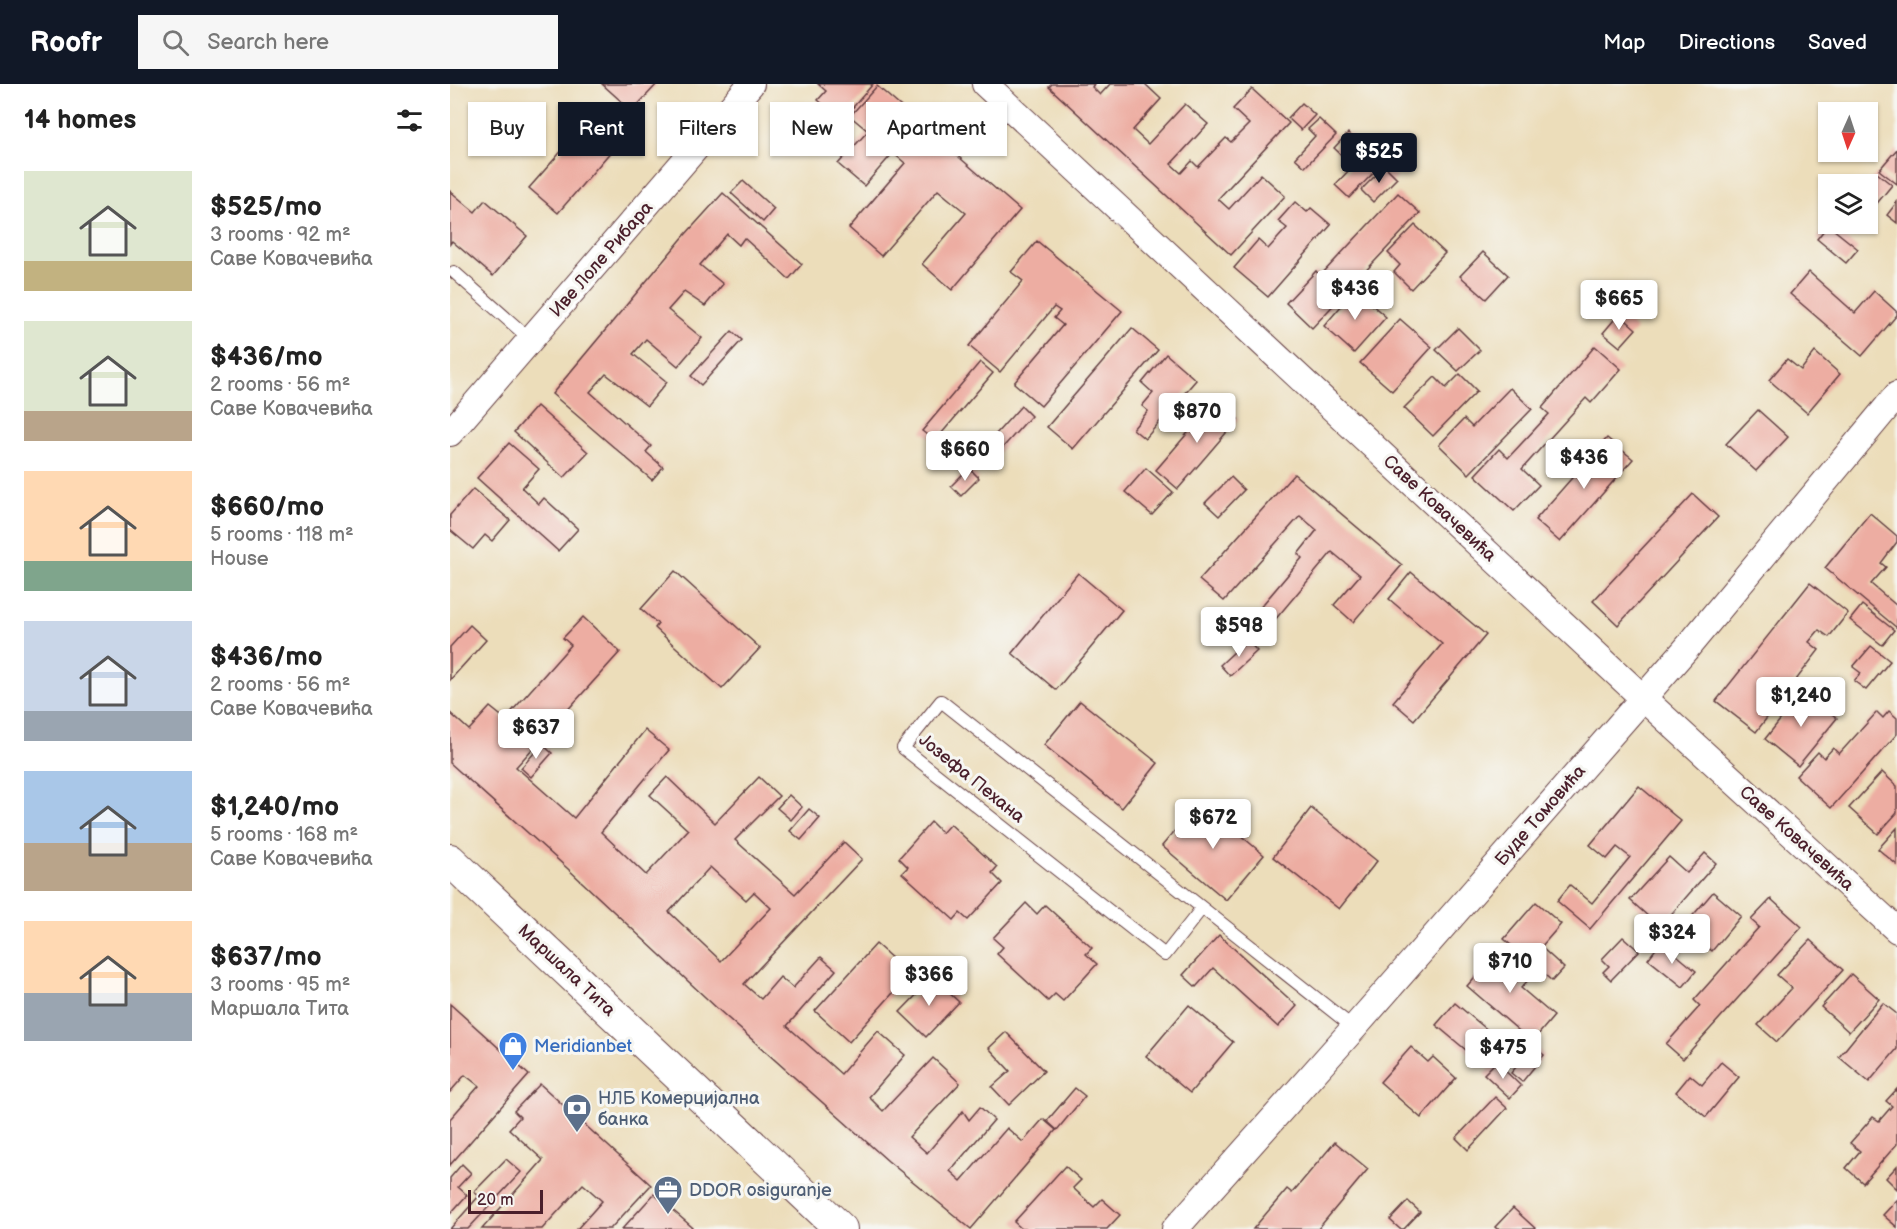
<!DOCTYPE html>
<html lang="en">
<head>
<meta charset="utf-8">
<style>
	:root { --surface:#fff; --page:#f6f6f6; --text:#222; --muted:#767676; --accent:#111827 }
	body { margin:0; font-family:"Balsamiq Sans",sans-serif; background:var(--page); color:var(--text); height:100vh; display:flex; flex-direction:column; font-size:22px; white-space:nowrap }
	* { box-sizing:border-box; margin:0 }
	p { font-size:20px; color:var(--muted) }
	.icon { flex:none; width:33px; height:33px; fill:none; stroke:currentColor; stroke-width:2; stroke-linecap:round; stroke-linejoin:round }
	.map { position:relative; flex:1; overflow:hidden }
	.sheet { display:flex; flex-direction:column; background:var(--surface); width:450px }
	.sheet>* { flex:none }
	.top-card { position:absolute; left:18px; top:18px; width:570px; height:54px; display:flex; gap:12px }
	.needle { width:39px; rotate:183deg }
	.controls { position:absolute; left:1368px; top:18px; display:grid; gap:12px }
	.controls a { display:grid; place-items:center; width:60px; height:60px; border-radius:0px; background:var(--surface); box-shadow:0 2px 4px #0004; font-size:30px }
	.scale { position:absolute; left:18px; bottom:15px; width:75px; box-sizing:border-box; padding-left:6px; border:3px solid #4a1f2b; border-top:0; font-size:16px; line-height:21px; white-space:nowrap; color:#4a1f2b; -webkit-text-stroke:4px #f6f6f2; paint-order:stroke }
	.price { position:absolute; translate:-50% -51px; padding:0 14px; border-radius:6px; background:#fff; color:#222; font-size:20px; line-height:39px; filter:drop-shadow(0 2px 3px #0008) }
	.price::after { content:''; position:absolute; left:50%; top:36px; width:18px; height:14px; margin-left:-9px; background:inherit; clip-path:polygon(0 0,100% 0,50% 100%) }
	.price.on { background:var(--accent); color:#fff }
	ul { padding:0; list-style:none }
	li { display:flex; align-items:center; gap:18px; height:150px; padding:0 24px }
	li span { display:grid; place-items:center; flex:none; width:168px; height:120px; border-radius:0px; color:#555 }
	li>.icon { margin-inline-start:auto }
	span .icon { width:72px; height:72px; fill:#fffc; stroke-width:1 }
	li b { font-size:26px }
	h2 { display:flex; justify-content:space-between; align-items:center; height:72px; padding:0 24px; font-size:26px }
	.pill { padding:0 21px; border-radius:0px; background:var(--surface); box-shadow:0 2px 4px #0004; font-size:21px; line-height:54px }
	.pill.on { background:var(--accent); color:#fff }
	header { display:flex; align-items:center; gap:36px; box-sizing:border-box; height:84px; padding:0 30px; background:var(--accent); color:#fff }
	header strong { font-size:28px }
	nav { display:flex; gap:33px; margin-inline-start:auto; font-size:21px }
	.search { width:420px; height:54px; background:var(--page); display:flex; align-items:center; gap:15px; box-sizing:border-box; padding:0 21px; border-radius:0px; color:var(--muted); font-size:22px }
	main { display:flex; flex:1; min-height:0 }
	.map>svg:first-child { display:block }
	.building { fill:#edada2; fill-rule:evenodd }
	.lines { fill:none; stroke-linecap:round; stroke-linejoin:round }
	.service-casing { stroke:#623c40; stroke-width:14 }
	.minor-casing { stroke:#623c40; stroke-width:28 }
	.tertiary-casing { stroke:#623c40; stroke-width:34 }
	.service { stroke:#fff; stroke-width:12 }
	.minor { stroke:#fff; stroke-width:26 }
	.tertiary { stroke:#fff; stroke-width:32 }
	.labels { text-anchor:middle; stroke-width:6; stroke-linejoin:round; paint-order:stroke }
	.street-label { font-size:18px; fill:#4a1f2b; stroke:#f6f6f2 }
	.shop-label { font-size:18px; fill:#366cbe; stroke:#f6f6f2; text-anchor:start }
	.service-label { font-size:18px; fill:#4e5e75; stroke:#f6f6f2; text-anchor:start }
</style>
</head>
<body>
<header>
<strong>Roofr</strong>
<div class="search"><svg class="icon" aria-label="search" viewBox="0 0 24 24"><circle cx="10" cy="10" r="6"/><path d="M15 15l6 6"/></svg>Search here</div>
<nav><a>Map</a><a>Directions</a><a>Saved</a></nav>
</header>
<main>
<section class="sheet">
<h2>14 homes<svg class="icon" aria-label="filters" viewBox="0 0 24 24"><path d="M4 7h16M4 17h16"/><circle cx="9" cy="7" r="2"/><circle cx="15" cy="17" r="2"/></svg></h2>
<ul>
<li><span style="background:linear-gradient(#dfe7d0 75%,#c2b280 0)"><svg class="icon" aria-label="home" viewBox="0 0 24 24"><path d="M3 11l9-7 9 7M6 9v11h12V9"/></svg></span><div><b>$525/mo</b><p>3 rooms · 92 m²</p><p>Саве Ковачевића</p></div></li>
<li><span style="background:linear-gradient(#dfe7d0 75%,#b9a48a 0)"><svg class="icon" aria-label="home" viewBox="0 0 24 24"><path d="M3 11l9-7 9 7M6 9v11h12V9"/></svg></span><div><b>$436/mo</b><p>2 rooms · 56 m²</p><p>Саве Ковачевића</p></div></li>
<li><span style="background:linear-gradient(#ffd9b3 75%,#7fa58c 0)"><svg class="icon" aria-label="home" viewBox="0 0 24 24"><path d="M3 11l9-7 9 7M6 9v11h12V9"/></svg></span><div><b>$660/mo</b><p>5 rooms · 118 m²</p><p>House</p></div></li>
<li><span style="background:linear-gradient(#c9d6e8 75%,#9aa5b1 0)"><svg class="icon" aria-label="home" viewBox="0 0 24 24"><path d="M3 11l9-7 9 7M6 9v11h12V9"/></svg></span><div><b>$436/mo</b><p>2 rooms · 56 m²</p><p>Саве Ковачевића</p></div></li>
<li><span style="background:linear-gradient(#a9c7e8 60%,#b9a48a 0)"><svg class="icon" aria-label="home" viewBox="0 0 24 24"><path d="M3 11l9-7 9 7M6 9v11h12V9"/></svg></span><div><b>$1,240/mo</b><p>5 rooms · 168 m²</p><p>Саве Ковачевића</p></div></li>
<li><span style="background:linear-gradient(#ffd9b3 60%,#9aa5b1 0)"><svg class="icon" aria-label="home" viewBox="0 0 24 24"><path d="M3 11l9-7 9 7M6 9v11h12V9"/></svg></span><div><b>$637/mo</b><p>3 rooms · 95 m²</p><p>Маршала Тита</p></div></li>
</ul>
</section>
<div class="map">
<svg width="1447" height="1145" viewBox="0 0 1447 1145">
	<rect width="100%" height="100%" fill="#f6f6f2"/>
	<filter id="ink" filterUnits="userSpaceOnUse"><feTurbulence type="fractalNoise" baseFrequency=".0167" numOctaves="2"/><feDisplacementMap in="SourceGraphic" scale="12" xChannelSelector="R" yChannelSelector="G"/><feConvolveMatrix kernelMatrix="1 2 1 2 8 2 1 2 1" color-interpolation-filters="sRGB"/></filter>
	<filter id="wash" filterUnits="userSpaceOnUse"><feTurbulence type="fractalNoise" baseFrequency=".008" numOctaves="4" result="noise"/><feDisplacementMap in="SourceGraphic" scale="24" xChannelSelector="R" yChannelSelector="G"/><feGaussianBlur stdDeviation="1.35" result="paint"/><feColorMatrix in="noise" values="0 0 0 0 0 0 0 0 0 0 0 0 0 0 0 0 0 1.4 0 .05"/><feComposite in="paint" operator="in"/></filter>
	<g filter="url(#wash)">
		<rect width="100%" height="100%" fill="#ecddba"/>
		<g id="blocks">
			<g class="building">
				<path d="M152 0H207L182 27Z"/>
				<path d="M368 0H423L392 36 368 16 376 7Z"/>
				<path d="M602 0H644L642 3 650 11 660 0H695L711 15 683 46 698 60 735 20 758 40 721 80 731 89 742 77 748 83 776 54 781 58 799 40 783 25 802 5 839 39 768 115 779 125 811 90 835 112 781 171 599 3Z"/>
				<path d="M427 2 570 126 502 206 472 180 516 129 488 106 431 172 399 144 455 79 443 69 414 102 388 80 418 47 400 32Z"/>
				<path d="M852 19 865 31 851 46 838 34Z"/>
				<path d="M153 20 181 44 108 129 79 104Z"/>
				<path d="M869 35 886 51 855 83 845 74 865 52 858 45Z"/>
				<path d="M898 49 913 63 899 78 884 64Z"/>
				<path d="M919 65 933 79 899 114 885 101Z"/>
				<path d="M1447 65V100L1429 86Z"/>
				<path d="M935 82 947 94 923 118 911 106Z"/>
				<path d="M1427 89 1442 101 1424 123 1418 117V100Z"/>
				<path d="M293 97 324 125 313 138 281 109Z"/>
				<path d="M0 107 25 128 35 116 77 152 43 192 2 157 0 160Z"/>
				<path d="M273 109 352 180 339 195 294 154 289 161 277 150 250 181 273 200 255 222 234 208 218 226 252 254 228 282 196 255 183 270 217 298 197 322 156 290 140 308 201 362 196 368 213 383 202 396 102 310 235 151Z"/>
				<path d="M948 109 970 129 862 244 836 219 866 187 870 192Z"/>
				<path d="M845 118 857 128 861 124 881 141 818 213 784 184 808 156 818 165 837 144 828 137Z"/>
				<path d="M1447 118V139L1437 131Z"/>
				<path d="M965 141 995 169 961 205 944 188 950 181 938 169Z"/>
				<path d="M1378 141 1408 165 1396 179 1367 155Z"/>
				<path d="M587 157 672 227 591 322 564 299 613 241 604 234 610 227 604 223 550 288 519 262 573 197 561 188Z"/>
				<path d="M1033 168 1058 191 1036 215 1010 192Z"/>
				<path d="M1359 188 1405 229 1424 207 1447 228V231L1412 272 1340 210Z"/>
				<path d="M905 206 936 233 904 269 874 242Z"/>
				<path d="M1169 230 1186 245 1170 263 1153 249Z"/>
				<path d="M950 235 982 263 942 307 910 279Z"/>
				<path d="M682 244 708 266 623 365 597 343Z"/>
				<path d="M1008 244 1030 266 1008 287 986 266Z"/>
				<path d="M282 247 292 256 251 301 241 292Z"/>
				<path d="M1145 262 1171 285 1141 319 1136 314 1072 385 1089 401 1064 427 1025 391 1049 365 1058 374 1099 330 1092 324Z"/>
				<path d="M1365 268 1390 290 1357 329 1319 296 1337 275 1351 286Z"/>
				<path d="M716 270 746 296 695 355 683 345 698 327 692 322 703 309 692 299Z"/>
				<path d="M530 278 543 289 485 357 472 347Z"/>
				<path d="M1010 290 1027 307 983 352 954 324 985 293 996 304Z"/>
				<path d="M1060 304 1082 325 1019 390 989 361 1014 335 1022 343Z"/>
				<path d="M766 316 788 335 728 405 706 386Z"/>
				<path d="M87 322 138 368 114 394 64 348Z"/>
				<path d="M571 322 581 332 539 379 528 370Z"/>
				<path d="M1308 326 1338 353 1306 387 1276 360Z"/>
				<path d="M1157 354 1183 375 1110 458 1085 436Z"/>
				<path d="M59 359 89 385 72 404 89 420 94 414 128 445 108 467 27 394Z"/>
				<path d="M519 384 529 394 511 412 501 402Z"/>
				<path d="M696 384 723 408 702 431 675 408Z"/>
				<path d="M844 390 952 481 903 538 884 521 910 491 882 468 824 537 809 525 852 474 848 470 867 446 850 432 774 517 749 496Z"/>
				<path d="M781 393 794 406 769 432 755 419Z"/>
				<path d="M23 405 60 436 42 457 35 451 23 465 0 446V431Z"/>
				<path d="M1243 410 1268 433 1168 541 1143 517Z"/>
				<path d="M1420 429 1447 452V458L1431 479 1436 483 1421 500 1447 522V544L1375 484Z"/>
				<path d="M225 487 310 564 272 605 205 544 208 540 191 525Z"/>
				<path d="M961 488 1036 551 964 636 943 618 992 560 939 515Z"/>
				<path d="M628 489 672 526 606 606 562 569Z"/>
				<path d="M1360 499 1398 529 1379 553 1369 546 1359 558 1369 566 1306 648 1266 617Z"/>
				<path d="M1412 521 1444 546 1432 561 1400 536Z"/>
				<path d="M133 533 170 568 66 683 124 734 195 646 219 666 151 748 196 791 238 746 200 711 217 693 265 739 309 693 329 712 285 756 345 810 394 758 412 775 294 900 311 915 330 893 343 904 371 873 386 886 337 942 391 990 428 947 455 971 419 1013 433 1027 483 974 510 999 459 1053 477 1069 513 1027 519 1036 530 1023 544 1036 500 1087 511 1097 557 1044 573 1058 593 1035 606 1046 521 1145 438 1077 270 927 117 784 0 679V629L19 646 40 623 55 635 121 561 113 554ZM260 783 296 816 304 808 321 824 271 877 219 828Z"/>
				<path d="M20 541 36 556 0 596V563Z"/>
				<path d="M797 556 807 567 780 592 770 581Z"/>
				<path d="M1421 562 1440 577 1416 606 1404 597 1411 589 1403 583Z"/>
				<path d="M1353 607 1387 634 1348 682 1315 655Z"/>
				<path d="M630 617 708 679 672 724 594 661Z"/>
				<path d="M1439 627 1447 634V650L1381 724 1346 692 1368 668 1374 674 1383 664 1389 670 1427 628 1433 634Z"/>
				<path d="M92 660 102 669 81 693 71 684Z"/>
				<path d="M1432 688 1447 702V729L1428 750 1399 724Z"/>
				<path d="M1189 702 1231 737 1140 845 1107 817 1120 801 1142 819 1180 773 1167 763 1157 775 1140 761Z"/>
				<path d="M339 711 352 723 341 736 327 724Z"/>
				<path d="M750 717 814 771 776 816 712 762Z"/>
				<path d="M861 724 927 777 889 825 823 773Z"/>
				<path d="M359 725 370 734 351 756 340 747Z"/>
				<path d="M481 738 492 749 500 740 547 783 542 789 552 799 518 836 510 829 504 836 452 789 458 783 449 774Z"/>
				<path d="M1447 744V781L1428 765Z"/>
				<path d="M1255 769 1266 779 1210 843 1180 816 1219 773 1237 789Z"/>
				<path d="M1263 808 1291 832 1262 867 1233 843Z"/>
				<path d="M1321 815 1352 843 1233 975 1216 960 1250 922 1244 916 1309 843 1301 836Z"/>
				<path d="M1086 818 1111 840 1091 863 1114 884 1102 897 1054 855Z"/>
				<path d="M576 819 587 830 595 821 642 864 636 870 647 880 613 917 605 910 598 917 547 870 553 863 543 854Z"/>
				<path d="M769 851 847 922 828 943 763 884 746 903 733 891Z"/>
				<path d="M1173 853 1189 867 1161 896 1153 888 1159 882 1152 875Z"/>
				<path d="M1360 856 1393 886 1327 958 1308 941 1342 904 1327 891Z"/>
				<path d="M1211 858 1246 887 1233 903 1198 875Z"/>
				<path d="M426 860 460 890 399 958 365 927Z"/>
				<path d="M1053 861 1075 882 1071 886 1080 894 1071 904 1104 932 1082 958 1017 902Z"/>
				<path d="M1401 890 1429 915 1399 948 1371 923Z"/>
				<path d="M483 894 509 918 476 953 450 928Z"/>
				<path d="M1005 919 1040 948 1022 971 986 941Z"/>
				<path d="M1433 919 1447 930V965L1419 998 1389 973Z"/>
				<path d="M0 920 79 991 0 1081V1035L29 1002 15 991 0 1008Z"/>
				<path d="M739 921 783 958 740 1009 696 972Z"/>
				<path d="M556 948 594 987 559 1021 542 1003 560 987 539 964Z"/>
				<path d="M1084 962 1094 971 1072 998 1061 989Z"/>
				<path d="M961 963 978 978 983 973 1006 994 971 1034 930 998Z"/>
				<path d="M1046 978 1071 1002 1060 1014 1034 990Z"/>
				<path d="M1271 978 1289 993 1256 1033 1226 1008 1240 991 1252 1001Z"/>
				<path d="M90 1000 201 1101 160 1145H127L152 1117 133 1100 92 1145H32L93 1076 59 1045 70 1033 64 1027Z"/>
				<path d="M625 1004 635 1012 607 1046 597 1037Z"/>
				<path d="M1447 1005V1060L1413 1099 1396 1084 1410 1067 1400 1059 1423 1033 1429 1037 1442 1022 1436 1017Z"/>
				<path d="M1045 1013 1057 1024 1018 1066 1006 1054Z"/>
				<path d="M885 1058 918 1085 868 1145H803L837 1105 842 1109Z"/>
				<path d="M56 1075 71 1088 18 1145H0L29 1112 24 1108Z"/>
				<path d="M12 1080 21 1089 8 1103 17 1111 0 1130V1094Z"/>
				<path d="M615 1082 631 1096 623 1104 644 1123 652 1115 670 1131 657 1145H572L564 1138Z"/>
				<path d="M1447 1082V1105L1436 1094Z"/>
				<path d="M204 1110 242 1143 240 1145H172Z"/>
				<path d="M1447 1116V1143L1433 1131Z"/>
				<path d="M958 1117 970 1128 954 1145H950L940 1136Z"/>
				<path d="M1063 1124 1086 1145H1047L1045 1143Z"/>
			</g>
		</g>
	</g>
	<g filter="url(#ink)">
		<use href="#blocks" fill-opacity="0" stroke="#623c40" stroke-width="1.5"/>
		<g class="lines">
			<g class="service-casing">
				<g id="service">
					<path d="M4 188 81 256"/>
					<path d="M752 824 715 871 453 664 491 617 904 944"/>
				</g>
			</g>
			<g class="minor-casing">
				<g id="minor">
					<path d="M535 0 1193 614 1447 846"/>
					<path d="M0 349 301 0"/>
					<path d="M725 1145 904 944 1236 565 1447 311"/>
				</g>
			</g>
			<g class="tertiary-casing">
				<path id="tertiary" d="M0 776 391 1145"/>
			</g>
			<use href="#service" class="service"/>
			<use href="#minor" class="minor"/>
			<use href="#tertiary" class="tertiary"/>
		</g>
	</g>
	<defs>
		<g id="shop-pin" transform="scale(1.5)"><path d="M0 17L-7.5 6A9.5 9.5 0 1 1 7.5 6Z" fill="#3f7fe0" stroke="#f6f6f2"/><path d="M-5-2.5h2.3a2.7 3.5 0 0 1 5.4 0H5L5.5 6h-11ZM-1.5-2.5h3a1.5 2.3 0 0 0-3 0Z" fill="#fff"/></g>
		<g id="bank-pin" transform="scale(1.5)"><path d="M0 17L-7.5 6A9.5 9.5 0 1 1 7.5 6Z" fill="#5c6f8a" stroke="#f6f6f2"/><path d="M-6-4H6V4H-6ZM0-2.3a2.3 2.3 0 1 0 0 4.6a2.3 2.3 0 1 0 0-4.6Z" fill="#fff"/></g>
		<g id="office-pin" transform="scale(1.5)"><path d="M0 17L-7.5 6A9.5 9.5 0 1 1 7.5 6Z" fill="#5c6f8a" stroke="#f6f6f2"/><path d="M-6-3h4V-5.5h4V-3h4V5H-6ZM-1-4.5V-3h2v-1.5ZM-6 0V1H6V0Z" fill="#fff"/></g>
	</defs>
	<g fill-rule="evenodd">
		<use href="#shop-pin" x="63" y="962"/>
		<use href="#bank-pin" x="127" y="1024"/>
		<use href="#office-pin" x="218" y="1106"/>
	</g>
	<g class="labels">
		<g class="street-label">
			<text transform="translate(151 175) rotate(-49)" y="6">Иве Лоле Рибара</text>
			<text transform="translate(990 424) rotate(43)" y="6">Саве Ковачевића</text>
			<text transform="translate(522 694) rotate(39)" y="6">Јозефа Пехана</text>
			<text transform="translate(1090 731) rotate(-49)" y="6">Буде Томовића</text>
			<text transform="translate(1347 754) rotate(42)" y="6">Саве Ковачевића</text>
			<text transform="translate(117 886) rotate(43)" y="6">Маршала Тита</text>
		</g>
		<g class="shop-label">
			<text x="84" y="968">Meridianbet</text>
		</g>
		<g class="service-label">
			<text x="148" y="1020">НЛБ Комерцијална<tspan x="148" dy="21">банка</tspan></text>
			<text x="239" y="1112">DDOR osiguranje</text>
		</g>
	</g>
</svg>
<div class="controls">
<a><svg class="needle" viewBox="-14 -14 28 28"><path d="M0-13l5 13h-10z" fill="#e53935"/><path d="M0 13l5-13h-10z" fill="#767676"/></svg></a>
<a><svg class="icon" aria-label="layers" viewBox="0 0 24 24"><path d="M12 4l9 5-9 5-9-5zM3 14l9 5 9-5"/></svg></a>
</div>
<div class="scale">20 m</div>
<b class="price on" style="left:929px;top:100px">$525</b>
<b class="price" style="left:905px;top:237px">$436</b>
<b class="price" style="left:1169px;top:247px">$665</b>
<b class="price" style="left:747px;top:360px">$870</b>
<b class="price" style="left:515px;top:398px">$660</b>
<b class="price" style="left:1134px;top:406px">$436</b>
<b class="price" style="left:789px;top:574px">$598</b>
<b class="price" style="left:1351px;top:644px">$1,240</b>
<b class="price" style="left:86px;top:676px">$637</b>
<b class="price" style="left:763px;top:766px">$672</b>
<b class="price" style="left:1222px;top:881px">$324</b>
<b class="price" style="left:1060px;top:910px">$710</b>
<b class="price" style="left:479px;top:923px">$366</b>
<b class="price" style="left:1053px;top:996px">$475</b>
<div class="top-card">
<a class="pill">Buy</a>
<a class="pill on">Rent</a>
<a class="pill">Filters</a>
<a class="pill">New</a>
<a class="pill">Apartment</a>
</div>
</div>
</main>
</body>
</html>
